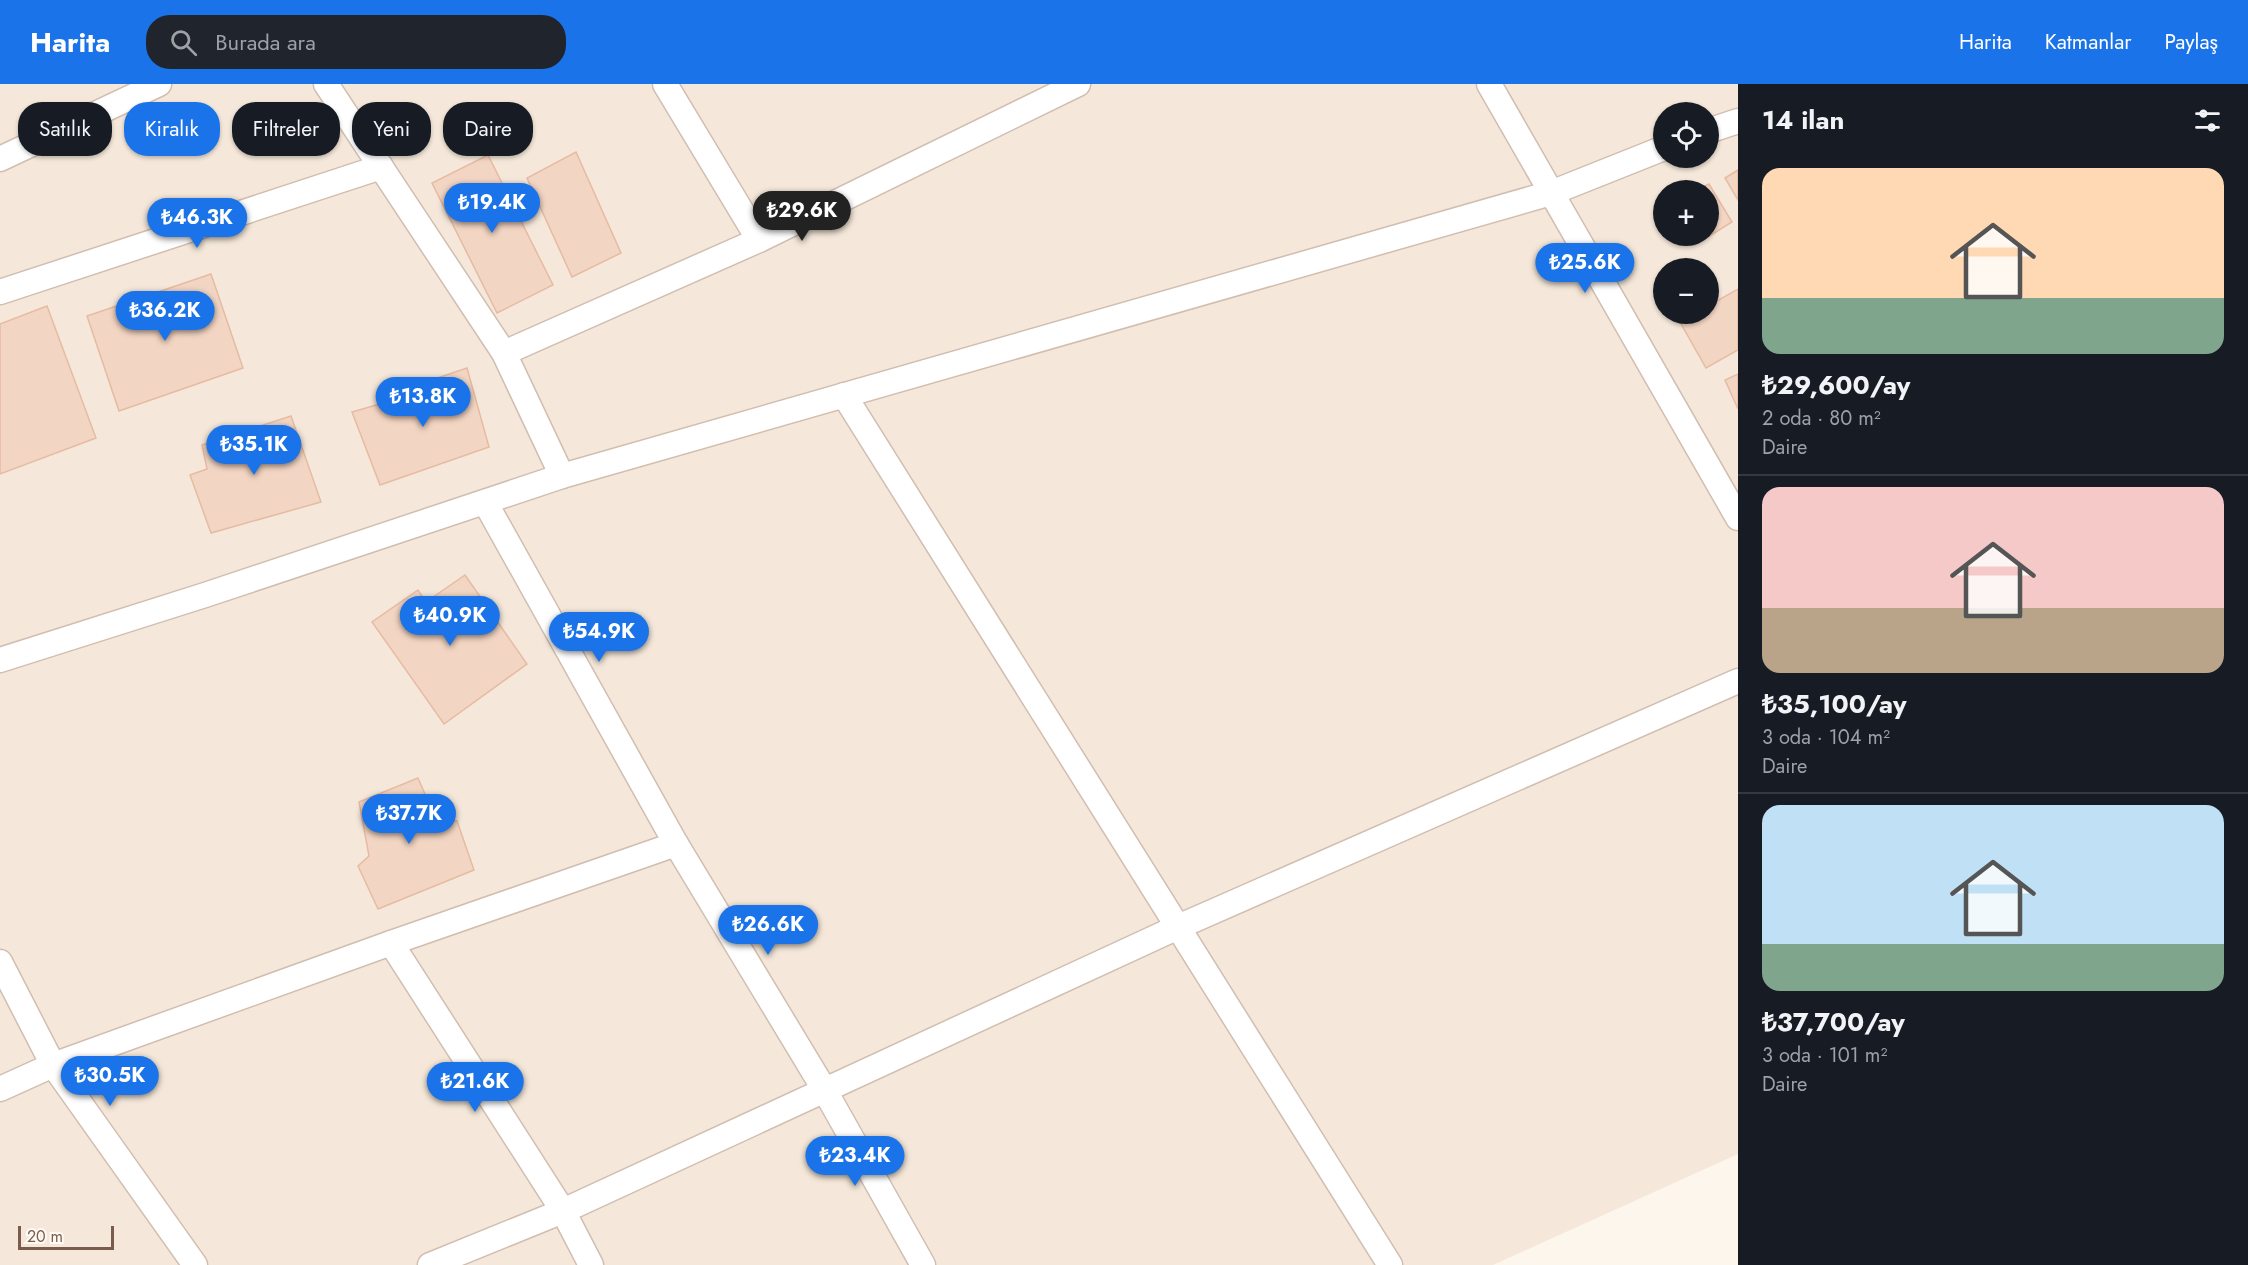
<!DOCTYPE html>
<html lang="tr">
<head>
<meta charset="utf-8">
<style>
	:root { --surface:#171b24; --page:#20242c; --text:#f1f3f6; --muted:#9ea1a6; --line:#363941; --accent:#1a73e8 }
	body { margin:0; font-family:Jost,sans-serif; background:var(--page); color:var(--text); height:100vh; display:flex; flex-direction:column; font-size:22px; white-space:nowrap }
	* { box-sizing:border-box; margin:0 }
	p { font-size:20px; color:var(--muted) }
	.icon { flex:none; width:33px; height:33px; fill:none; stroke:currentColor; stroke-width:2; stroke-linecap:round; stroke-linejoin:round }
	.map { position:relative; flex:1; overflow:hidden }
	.drawer { display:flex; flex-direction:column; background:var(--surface); width:510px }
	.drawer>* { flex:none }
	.top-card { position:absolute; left:18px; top:18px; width:570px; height:54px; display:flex; gap:12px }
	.controls { position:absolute; left:1653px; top:18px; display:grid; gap:12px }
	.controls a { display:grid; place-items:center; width:66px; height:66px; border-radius:50%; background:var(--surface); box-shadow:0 2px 4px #0004; font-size:30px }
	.scale { position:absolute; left:18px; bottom:15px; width:96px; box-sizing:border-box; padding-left:6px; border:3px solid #7a5c4d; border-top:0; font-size:16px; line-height:21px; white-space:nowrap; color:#7a5c4d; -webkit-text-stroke:4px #fffaf3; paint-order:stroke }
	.price { position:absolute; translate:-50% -51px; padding:0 14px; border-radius:21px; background:var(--accent); color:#fff; font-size:20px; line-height:39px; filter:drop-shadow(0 2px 3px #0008) }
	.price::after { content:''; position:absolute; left:50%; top:36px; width:18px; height:14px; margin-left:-9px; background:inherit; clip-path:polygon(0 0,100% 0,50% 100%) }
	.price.current { background:#222; color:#fff }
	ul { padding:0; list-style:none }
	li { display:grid; align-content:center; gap:12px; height:318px; padding:0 24px }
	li+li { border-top:2px solid var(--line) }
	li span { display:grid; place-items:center; height:186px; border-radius:18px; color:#555 }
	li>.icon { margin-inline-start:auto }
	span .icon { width:108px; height:108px; fill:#fffc; stroke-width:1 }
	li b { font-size:26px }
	h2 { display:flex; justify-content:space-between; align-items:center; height:72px; padding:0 24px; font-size:26px }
	.pill { padding:0 21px; border-radius:24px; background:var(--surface); box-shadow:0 2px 4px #0004; font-size:21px; line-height:54px }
	.pill.current { background:var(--accent); color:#fff }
	header { display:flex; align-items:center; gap:36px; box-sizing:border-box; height:84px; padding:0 30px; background:var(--accent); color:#fff }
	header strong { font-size:28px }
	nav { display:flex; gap:33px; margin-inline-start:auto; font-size:21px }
	.search { width:420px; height:54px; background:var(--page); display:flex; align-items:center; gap:15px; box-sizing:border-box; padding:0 21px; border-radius:24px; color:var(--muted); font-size:22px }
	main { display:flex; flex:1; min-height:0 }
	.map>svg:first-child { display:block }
	.residential { fill:#f5e8da; fill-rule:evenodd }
	.building { fill:#f3d5c3; stroke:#e6bba3; stroke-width:1.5 }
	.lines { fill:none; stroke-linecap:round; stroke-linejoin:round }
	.minor-casing { stroke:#d1beb0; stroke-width:27 }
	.minor { stroke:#fff; stroke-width:24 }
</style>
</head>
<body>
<header>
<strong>Harita</strong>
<div class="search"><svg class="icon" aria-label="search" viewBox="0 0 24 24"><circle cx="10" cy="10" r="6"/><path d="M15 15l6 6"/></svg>Burada ara</div>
<nav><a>Harita</a><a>Katmanlar</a><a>Paylaş</a></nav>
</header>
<main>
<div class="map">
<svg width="1738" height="1181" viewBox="0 0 1738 1181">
	<rect width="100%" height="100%" fill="#fdf6ec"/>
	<path class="residential" d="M0 0H1738V1070L1493 1181H0ZM1664 28H1708V74H1664ZM1664 106H1708V152H1664ZM1664 184H1708V230H1664Z"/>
	<g class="building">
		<path d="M576 68 621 169 572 193 527 94Z"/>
		<path d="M488 71 553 201 497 229 432 99Z"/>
		<path d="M1738 86V116L1725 94Z"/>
		<path d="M1709 100 1732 138 1695 161 1690 152H1708V106H1697Z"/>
		<path d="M211 190 243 284 119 327 87 232Z"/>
		<path d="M1738 205V266L1706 284 1680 238 1695 230H1708V222Z"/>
		<path d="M47 222 96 354 0 390V240Z"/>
		<path d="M467 284 489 363 380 401 352 328 411 311 408 304Z"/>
		<path d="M1738 290V325L1725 296Z"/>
		<path d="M291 332 321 418 211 449 190 391 207 385 202 361Z"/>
		<path d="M465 491 527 580 444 640 372 538 418 506 426 518Z"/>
		<path d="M418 694 435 733 457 737 474 786 378 825 358 782 369 772 359 718Z"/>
	</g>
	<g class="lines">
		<g class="minor-casing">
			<g id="minor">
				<path d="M326 0 504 269 562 392"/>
				<path d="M665 0 759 156"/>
				<path d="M1489 0 1738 434"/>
				<path d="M1708 47 1738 37"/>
				<path d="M0 75 159 0"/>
				<path d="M0 208 381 83"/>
				<path d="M504 269 759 156 1078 0"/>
				<path d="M844 311 1390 1181"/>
				<path d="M485 418 676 760 824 1005 923 1181"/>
				<path d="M0 576 205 511 562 392 1551 109 1664 64"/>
				<path d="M391 859 563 1127 591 1181"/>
				<path d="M0 878 53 981 195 1181"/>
				<path d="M0 1005 53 981 391 859 676 760"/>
				<path d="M430 1181 563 1127 1178 843 1738 597"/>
			</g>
		</g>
		<use href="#minor" class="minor"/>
	</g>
</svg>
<div class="controls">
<a><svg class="icon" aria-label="locate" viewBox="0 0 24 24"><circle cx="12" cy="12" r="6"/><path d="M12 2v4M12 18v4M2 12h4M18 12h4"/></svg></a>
<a>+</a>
<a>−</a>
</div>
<div class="scale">20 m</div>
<b class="price" style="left:492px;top:150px">₺19.4K</b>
<b class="price current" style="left:802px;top:158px">₺29.6K</b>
<b class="price" style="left:197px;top:165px">₺46.3K</b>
<b class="price" style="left:1585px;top:210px">₺25.6K</b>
<b class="price" style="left:165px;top:258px">₺36.2K</b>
<b class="price" style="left:423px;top:344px">₺13.8K</b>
<b class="price" style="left:254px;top:392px">₺35.1K</b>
<b class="price" style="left:450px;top:563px">₺40.9K</b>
<b class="price" style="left:599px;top:579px">₺54.9K</b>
<b class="price" style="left:409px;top:761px">₺37.7K</b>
<b class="price" style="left:768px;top:872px">₺26.6K</b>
<b class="price" style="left:110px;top:1023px">₺30.5K</b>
<b class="price" style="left:475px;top:1029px">₺21.6K</b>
<b class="price" style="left:855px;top:1103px">₺23.4K</b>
<div class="top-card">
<a class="pill">Satılık</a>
<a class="pill current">Kiralık</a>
<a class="pill">Filtreler</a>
<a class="pill">Yeni</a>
<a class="pill">Daire</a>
</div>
</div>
<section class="drawer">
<h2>14 ilan<svg class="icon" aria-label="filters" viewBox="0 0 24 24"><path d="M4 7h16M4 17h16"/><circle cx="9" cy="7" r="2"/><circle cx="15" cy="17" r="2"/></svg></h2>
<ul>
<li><span style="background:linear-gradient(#ffd9b3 70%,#7fa58c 0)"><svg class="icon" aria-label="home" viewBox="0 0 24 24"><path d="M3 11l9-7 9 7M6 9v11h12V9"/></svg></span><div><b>₺29,600/ay</b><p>2 oda · 80 m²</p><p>Daire</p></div></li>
<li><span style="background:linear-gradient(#f6c9c9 65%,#b9a48a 0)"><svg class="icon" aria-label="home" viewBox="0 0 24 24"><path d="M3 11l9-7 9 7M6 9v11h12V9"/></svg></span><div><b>₺35,100/ay</b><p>3 oda · 104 m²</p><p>Daire</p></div></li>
<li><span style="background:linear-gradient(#bfe0f5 75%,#7fa58c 0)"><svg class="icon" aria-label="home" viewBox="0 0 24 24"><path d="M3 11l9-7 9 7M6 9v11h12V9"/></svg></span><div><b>₺37,700/ay</b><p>3 oda · 101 m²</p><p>Daire</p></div></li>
</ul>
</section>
</main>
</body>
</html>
